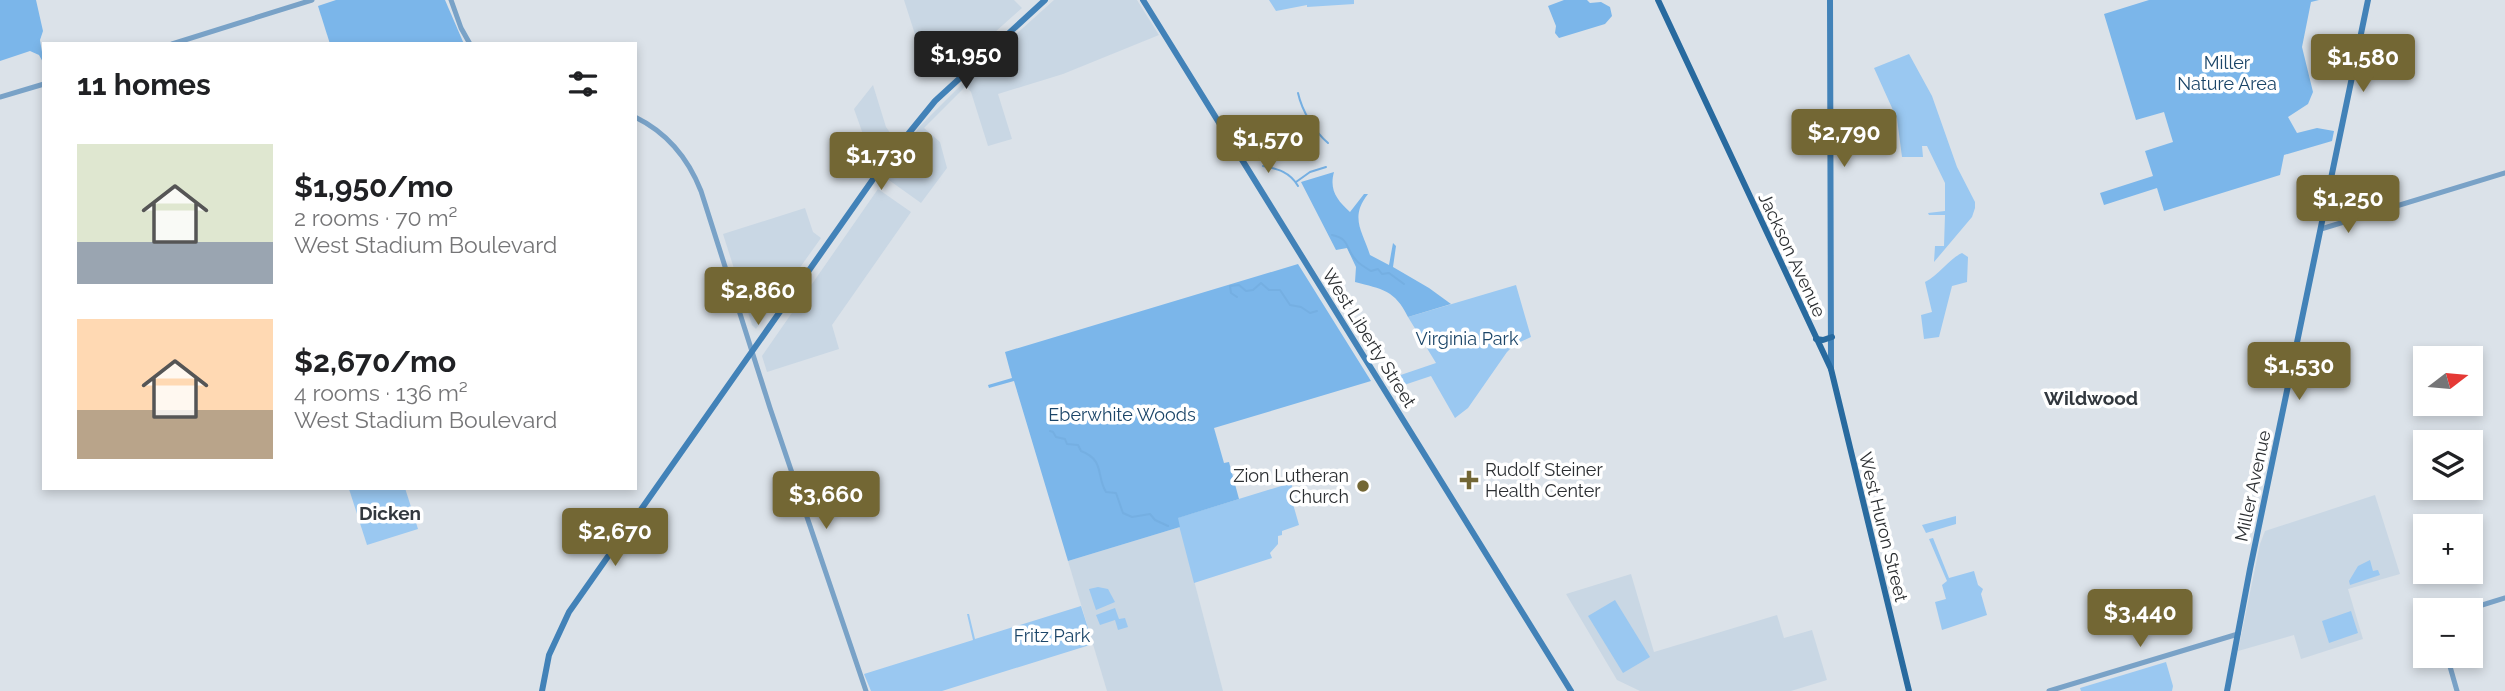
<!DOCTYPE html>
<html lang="en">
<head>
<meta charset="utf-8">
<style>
	:root { --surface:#fff; --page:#f6f6f6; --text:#202124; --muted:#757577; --accent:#736734 }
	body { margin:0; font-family:Raleway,sans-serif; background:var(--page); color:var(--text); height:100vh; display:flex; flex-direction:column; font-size:26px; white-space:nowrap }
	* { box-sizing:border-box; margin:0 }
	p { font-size:23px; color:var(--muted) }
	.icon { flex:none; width:38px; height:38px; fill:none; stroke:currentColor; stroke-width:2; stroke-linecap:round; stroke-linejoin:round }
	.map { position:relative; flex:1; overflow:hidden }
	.drawer { position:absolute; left:42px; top:42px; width:595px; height:448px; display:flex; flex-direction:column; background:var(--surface); border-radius:0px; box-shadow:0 4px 10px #0003 }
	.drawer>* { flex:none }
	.needle { width:46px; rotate:74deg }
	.fabs { position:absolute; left:2413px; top:346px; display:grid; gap:14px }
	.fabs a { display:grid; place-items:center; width:70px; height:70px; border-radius:0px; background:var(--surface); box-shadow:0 4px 10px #0003; font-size:35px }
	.price { position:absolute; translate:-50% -60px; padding:0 16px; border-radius:7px; background:var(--accent); color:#fff; font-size:23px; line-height:46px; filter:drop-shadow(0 2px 4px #0008) }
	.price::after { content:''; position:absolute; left:50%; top:42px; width:21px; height:16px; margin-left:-10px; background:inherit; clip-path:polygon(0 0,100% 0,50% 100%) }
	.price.current { background:#222; color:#fff }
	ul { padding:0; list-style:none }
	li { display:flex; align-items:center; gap:21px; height:175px; padding:0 35px }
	li span { display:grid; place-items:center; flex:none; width:196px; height:140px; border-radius:0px; color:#555 }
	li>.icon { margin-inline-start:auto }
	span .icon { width:84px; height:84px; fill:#fffc; stroke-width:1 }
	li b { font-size:30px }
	h2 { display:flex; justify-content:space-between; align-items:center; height:84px; padding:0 35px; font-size:30px }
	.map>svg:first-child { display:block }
	.built { fill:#c9d7e4 }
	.green { fill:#9ac8f1 }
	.forest { fill:#7bb6ea }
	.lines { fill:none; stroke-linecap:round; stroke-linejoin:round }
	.stream { stroke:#75afe2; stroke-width:2 }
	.tertiary { stroke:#79a2c7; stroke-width:5 }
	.secondary { stroke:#4282b8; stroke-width:6 }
	.primary { stroke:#286a9f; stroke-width:6 }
	.poi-dot { fill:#736734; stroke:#fff; stroke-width:2.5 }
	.labels { text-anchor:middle; stroke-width:7; stroke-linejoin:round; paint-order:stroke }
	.park-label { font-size:18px; fill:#1b4568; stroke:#fff }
	.street-label { font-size:18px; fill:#2c2f32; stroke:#fff }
	.poi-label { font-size:18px; fill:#2c2f32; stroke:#fff; text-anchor:start }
	.neighbourhood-label { font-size:19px; font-weight:bold; fill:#32383e; stroke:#fff }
</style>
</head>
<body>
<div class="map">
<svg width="2505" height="691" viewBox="0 0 2505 691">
	<rect width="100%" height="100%" fill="#dbe2e9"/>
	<g class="built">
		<path d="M904 0H1014L1022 8 956 67 948 41 920 50Z"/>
		<path d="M1054 0H1137L1159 35 1063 74 998 94 1012 139 988 146 971 92 966 86 924 128 940 142 947 168 921 203 886 178 919 127 972 74Z"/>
		<path d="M873 85 886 127 893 137 880 154 864 137 854 109Z"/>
		<path d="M878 189 911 212 832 325 839 349 767 372 762 356Z"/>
		<path d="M805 208 813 232 821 238 756 329 752 325 723 234Z"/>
		<path d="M2375 495 2400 574 2348 589 2363 639 2301 659 2294 635 2238 651 2260 544 2265 531Z"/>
		<path d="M1180 527 1223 691H1107L1068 561Z"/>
		<path d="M1631 574 1654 652 1777 615 1784 638 1812 630 1827 680 1791 691H1640L1617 680 1566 594Z"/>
	</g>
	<g class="green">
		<path d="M1269 0H1354V4L1307 7V5L1276 11Z"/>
		<path d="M1909 54 1932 96 1957 167 1975 202V208L1972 217 1934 262 1935 246H1944L1945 215H1929L1928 213 1945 211V183L1927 146H1922L1923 157H1902L1897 119 1874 68Z"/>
		<path d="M1962 253 1968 257 1967 282 1952 286 1939 337 1924 339 1921 315 1932 312 1925 282C1939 275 1949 259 1962 253Z"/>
		<path d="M1516 285 1531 337 1514 345 1507 352 1468 408 1455 418 1431 376 1392 389 1386 380 1436 363 1408 317Z"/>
		<path d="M1291 483 1293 490 1290 492 1294 494 1291 497 1299 525 1282 531V535L1278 536V544L1270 553 1272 558 1194 583 1177 518Z"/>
		<path d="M405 488 418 529 367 545 349 489Z"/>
		<path d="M1956 516V524L1926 533 1922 525Z"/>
		<path d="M1933 538 1949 578 1974 571 1978 585 1983 589 1981 594 1987 615 1942 630 1935 602 1946 599 1942 585 1947 581 1929 539Z"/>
		<path d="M2370 560 2373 571 2378 570 2380 575 2350 585 2349 581 2358 566Z"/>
		<path d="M1098 587 1108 589 1115 602 1096 610 1089 589Z"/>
		<path d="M1615 600 1650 657 1623 673 1588 616Z"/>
		<path d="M1081 606 1093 644 942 691H871L864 674 973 640 967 614H969L975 639Z"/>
		<path d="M1115 608 1119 619 1125 618 1128 627 1118 630 1115 620 1100 625 1096 615Z"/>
		<path d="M2351 611 2358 633 2329 643 2322 621Z"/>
		<path d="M2166 662 2173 686 2172 691H2081L2080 688Z"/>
	</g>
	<g class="forest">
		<path d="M0 0H36L43 31 40 40 44 64 39 55 30 51 0 61Z"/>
		<path d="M336 0H445L464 44H330L318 6Z"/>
		<path d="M1564 0H1587L1590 3 1601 2 1610 7 1612 16 1605 24 1559 38 1555 33 1556 26 1548 6Z"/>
		<path d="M2149 0H2319L2311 2 2302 47 2313 92 2308 104 2288 117 2297 133 2317 128 2334 131 2332 141 2284 155 2280 175 2164 211 2157 188 2104 205 2100 193 2153 176 2145 151 2173 142 2164 112 2136 120 2104 14Z"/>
		<path d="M1334 172C1329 190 1337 200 1350 212L1364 194H1368C1349 218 1363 232 1370 255L1389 265 1393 243 1396 246 1393 267 1429 288 1451 304 1408 317C1395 290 1382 289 1355 282L1356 267 1347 248 1336 250 1301 182Z"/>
		<path d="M1298 264 1371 381 1214 428 1224 463 1229 462 1239 499 1178 518 1180 527 1068 561 1014 381 989 388 988 385 1012 378 1005 352Z"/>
	</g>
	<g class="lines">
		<g class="stream">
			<path d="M1298 93C1302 111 1314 131 1328 143"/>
			<path d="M1263 166C1278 169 1290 172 1298 186"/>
			<path d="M1296 182 1310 172 1326 167"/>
			<path d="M1332 235C1351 239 1345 249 1356 260 1359 264 1366 268 1371 271L1378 269 1382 274 1389 273 1404 284"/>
			<path d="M1237 297 1231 293 1230 286 1239 285 1246 291 1253 290 1261 283 1269 290H1280L1290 305 1301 307 1310 313 1317 311"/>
			<path d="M1050 431 1053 432 1056 437 1065 439 1067 444 1078 445 1081 451C1105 460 1096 476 1106 492L1116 493 1123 513 1132 517 1150 514 1155 520 1168 526"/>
		</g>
		<g class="tertiary">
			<path d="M451 0 461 28 470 44"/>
			<path d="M172 44 312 0"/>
			<path d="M0 97 44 84"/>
			<path d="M635 117C668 133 688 158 701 191L770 408 866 691"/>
			<path d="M2321 229 2505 173"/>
			<path d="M2463 611 2505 598"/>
			<path d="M2447 656 2457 691"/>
			<path d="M2049 691 2238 634"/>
		</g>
		<g class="secondary">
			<path d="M1143 0 1571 691"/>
			<path d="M1830 0 1831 369"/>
			<path d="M542 691 549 655 569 612 883 165 935 101 1045 0"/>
			<path d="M2227 691 2250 569 2368 0"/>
		</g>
		<g class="primary">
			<path d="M1658 0 1831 369 1909 691"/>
			<path d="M1816 339 1823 340 1832 337"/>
		</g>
	</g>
	<g class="poi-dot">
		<path d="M1465.5 469.5h7v7h7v7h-7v7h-7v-7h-7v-7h7z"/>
		<circle cx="1363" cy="486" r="7"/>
	</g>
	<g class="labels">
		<g class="park-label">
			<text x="2227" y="69">Miller<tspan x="2227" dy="21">Nature Area</tspan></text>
			<text x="1467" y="345">Virginia Park</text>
			<text x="1122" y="421">Eberwhite Woods</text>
			<text x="1052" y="642">Fritz Park</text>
		</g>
		<g class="street-label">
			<text transform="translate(1792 255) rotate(65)" y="6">Jackson Avenue</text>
			<text transform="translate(1369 338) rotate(58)" y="6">West Liberty Street</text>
			<text transform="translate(2253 486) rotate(-78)" y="6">Miller Avenue</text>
			<text transform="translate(1883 527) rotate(76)" y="6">West Huron Street</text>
		</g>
		<g class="poi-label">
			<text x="1485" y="476">Rudolf Steiner<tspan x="1485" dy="21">Health Center</tspan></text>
			<text x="1349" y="482" text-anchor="end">Zion Lutheran<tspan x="1349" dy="21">Church</tspan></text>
		</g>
		<g class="neighbourhood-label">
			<text x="2091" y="405">Wildwood</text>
			<text x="390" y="520">Dicken</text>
		</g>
	</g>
</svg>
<div class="fabs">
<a><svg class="needle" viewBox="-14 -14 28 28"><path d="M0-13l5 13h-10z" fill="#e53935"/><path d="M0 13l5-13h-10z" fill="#757577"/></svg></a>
<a><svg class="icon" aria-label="layers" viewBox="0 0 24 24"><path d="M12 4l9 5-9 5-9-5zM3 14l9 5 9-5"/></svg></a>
<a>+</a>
<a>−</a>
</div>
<b class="price current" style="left:966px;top:91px">$1,950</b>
<b class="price" style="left:2363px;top:94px">$1,580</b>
<b class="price" style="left:1844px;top:169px">$2,790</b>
<b class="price" style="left:1268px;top:175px">$1,570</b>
<b class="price" style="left:881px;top:192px">$1,730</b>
<b class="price" style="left:2348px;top:235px">$1,250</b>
<b class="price" style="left:758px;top:327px">$2,860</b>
<b class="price" style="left:2299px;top:402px">$1,530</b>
<b class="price" style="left:826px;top:531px">$3,660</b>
<b class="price" style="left:615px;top:568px">$2,670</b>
<b class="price" style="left:2140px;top:649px">$3,440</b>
<section class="drawer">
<h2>11 homes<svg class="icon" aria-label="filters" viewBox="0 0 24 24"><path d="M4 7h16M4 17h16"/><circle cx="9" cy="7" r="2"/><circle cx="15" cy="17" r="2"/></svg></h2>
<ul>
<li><span style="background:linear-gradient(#dfe7d0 70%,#9aa5b1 0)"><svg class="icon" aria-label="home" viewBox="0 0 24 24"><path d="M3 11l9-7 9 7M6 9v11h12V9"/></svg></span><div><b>$1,950/mo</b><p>2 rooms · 70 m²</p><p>West Stadium Boulevard</p></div></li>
<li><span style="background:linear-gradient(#ffd9b3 65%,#b9a48a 0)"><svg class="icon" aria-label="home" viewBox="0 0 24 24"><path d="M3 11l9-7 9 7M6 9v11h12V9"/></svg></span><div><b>$2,670/mo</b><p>4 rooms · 136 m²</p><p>West Stadium Boulevard</p></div></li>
</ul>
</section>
</div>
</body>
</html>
